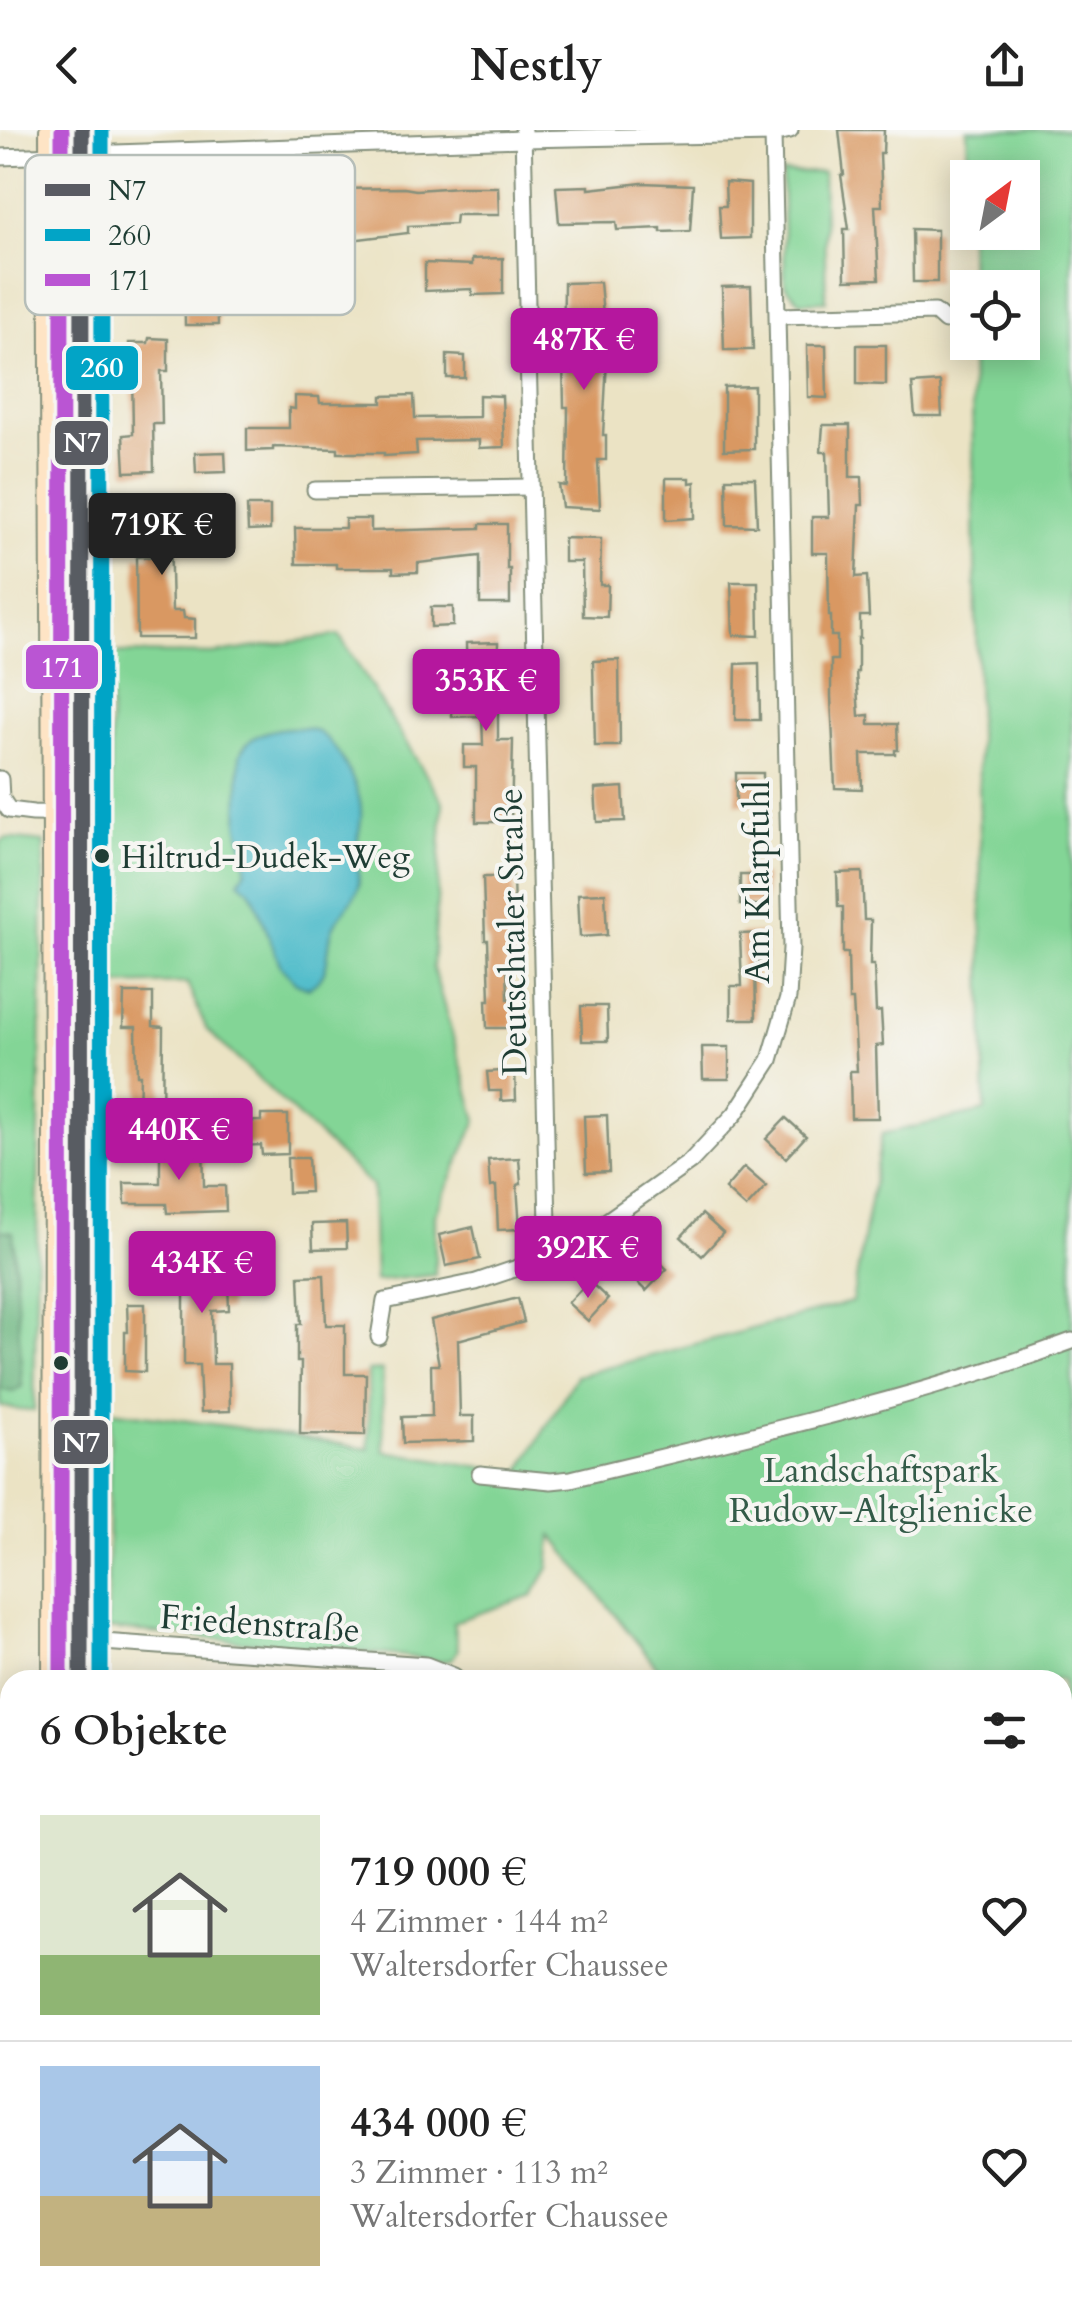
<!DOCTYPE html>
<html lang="de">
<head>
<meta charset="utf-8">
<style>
	:root { --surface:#fff; --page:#f2f2f2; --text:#222; --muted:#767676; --line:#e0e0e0; --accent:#b5179e }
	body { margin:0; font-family:Cardo,serif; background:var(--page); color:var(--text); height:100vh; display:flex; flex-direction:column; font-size:38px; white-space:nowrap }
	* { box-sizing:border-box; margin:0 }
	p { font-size:32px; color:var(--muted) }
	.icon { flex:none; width:55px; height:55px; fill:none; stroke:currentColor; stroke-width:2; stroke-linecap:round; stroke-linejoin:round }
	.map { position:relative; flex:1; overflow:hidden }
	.side { position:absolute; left:0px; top:1540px; width:1072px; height:642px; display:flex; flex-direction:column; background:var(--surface); border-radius:30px 30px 0 0; box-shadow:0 5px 25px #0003 }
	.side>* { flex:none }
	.needle { width:65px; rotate:32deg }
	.fabs { position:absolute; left:950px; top:30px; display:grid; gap:20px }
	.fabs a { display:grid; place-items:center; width:90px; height:90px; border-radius:0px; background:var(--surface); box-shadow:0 5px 25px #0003; font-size:50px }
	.price { position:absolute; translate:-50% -85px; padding:0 22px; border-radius:10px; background:var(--accent); color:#fff; font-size:32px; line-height:65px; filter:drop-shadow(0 2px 5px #0008) }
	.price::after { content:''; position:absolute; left:50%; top:60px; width:30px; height:22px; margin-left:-15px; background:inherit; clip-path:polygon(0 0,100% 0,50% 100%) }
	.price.on { background:#222; color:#fff }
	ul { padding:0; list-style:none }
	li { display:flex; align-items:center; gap:30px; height:250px; padding:0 40px }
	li+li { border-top:2px solid var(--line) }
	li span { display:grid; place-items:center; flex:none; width:280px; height:200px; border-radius:0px; color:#555 }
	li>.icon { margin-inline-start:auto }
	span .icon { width:120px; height:120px; fill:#fffc; stroke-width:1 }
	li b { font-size:42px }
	h2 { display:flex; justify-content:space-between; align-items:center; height:120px; padding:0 40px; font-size:42px }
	header { display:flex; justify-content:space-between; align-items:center; height:130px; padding:0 40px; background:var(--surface); font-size:45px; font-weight:600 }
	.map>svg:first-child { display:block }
	.green { fill:#83d596; stroke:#518965; stroke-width:2.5 }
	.forest { fill:#6ab67f; stroke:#447a5a; stroke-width:2.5 }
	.water { fill:#50bcca; stroke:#387c7f; stroke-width:2.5 }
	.building { fill:#d99862 }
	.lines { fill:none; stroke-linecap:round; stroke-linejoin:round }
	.street-casing { stroke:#85907c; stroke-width:19 }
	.secondary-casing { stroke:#85907c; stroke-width:26 }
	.highway-casing { stroke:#85907c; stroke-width:31 }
	.street { stroke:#fff; stroke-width:15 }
	.secondary { stroke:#fee4c5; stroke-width:22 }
	.highway { stroke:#fdbc6f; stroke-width:28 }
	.bus-1-casing { stroke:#f6f6f2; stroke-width:22 }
	.bus-2-casing { stroke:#f6f6f2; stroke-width:22 }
	.bus-3-casing { stroke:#f6f6f2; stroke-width:22 }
	.bus-1 { stroke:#595b62; stroke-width:15 }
	.bus-2 { stroke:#02a4c6; stroke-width:15 }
	.bus-3 { stroke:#ba55d3; stroke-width:15 }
	.bus-dot { fill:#1f3d34; stroke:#f6f6f2; stroke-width:4 }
	.labels { text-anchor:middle; stroke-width:8; stroke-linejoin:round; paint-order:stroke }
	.bus-label { font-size:32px; fill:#1f3d34; stroke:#f6f6f2; text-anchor:start }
	.street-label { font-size:35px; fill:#1f3d34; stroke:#f6f6f2 }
	.park-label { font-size:35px; fill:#335b48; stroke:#f6f6f2 }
	.key { fill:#f6f6f2; stroke:#b6beb9; stroke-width:2.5 }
	.key-label { font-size:28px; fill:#1f3d34 }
	.line-badge { stroke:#f6f6f2; stroke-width:4 }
	.badge-label { font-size:28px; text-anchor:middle; font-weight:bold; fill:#fff }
</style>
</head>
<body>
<header><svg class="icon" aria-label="back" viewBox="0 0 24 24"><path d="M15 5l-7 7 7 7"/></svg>Nestly<svg class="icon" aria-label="share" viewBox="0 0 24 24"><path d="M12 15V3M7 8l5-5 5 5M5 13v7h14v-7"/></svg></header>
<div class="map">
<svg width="1072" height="2182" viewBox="0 0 1072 2182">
	<rect width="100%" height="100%" fill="#f6f6f2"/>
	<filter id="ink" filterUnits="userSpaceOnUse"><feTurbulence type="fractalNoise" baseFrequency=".01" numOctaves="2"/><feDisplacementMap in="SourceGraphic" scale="20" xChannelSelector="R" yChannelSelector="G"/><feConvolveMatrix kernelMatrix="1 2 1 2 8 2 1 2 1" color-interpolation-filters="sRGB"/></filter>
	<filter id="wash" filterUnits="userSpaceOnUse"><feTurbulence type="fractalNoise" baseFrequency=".0048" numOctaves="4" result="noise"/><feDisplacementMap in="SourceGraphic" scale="40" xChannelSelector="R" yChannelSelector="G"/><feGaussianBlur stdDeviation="2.25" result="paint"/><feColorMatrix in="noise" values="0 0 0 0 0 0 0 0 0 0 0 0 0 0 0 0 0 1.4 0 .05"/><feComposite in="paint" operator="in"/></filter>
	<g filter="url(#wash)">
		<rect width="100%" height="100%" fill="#ebe3c4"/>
		<g class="green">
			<path d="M967 0H1072V1947L1063 1954 1062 1550H667L552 1405 549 1438 533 1465 453 1492 458 1520 452 1529 442 1532 403 1526 107 1499 110 1281 228 1296 369 1319 368 1241 382 1240 384 1321 519 1343 576 1246 852 1172 882 1004 985 981 971 213 1022 212V158L970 157 969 103 1022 102V48L968 47Z"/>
			<path d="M823 42 826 171 801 172 785 156 782 43Z"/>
			<path d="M339 505 443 672 433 838 477 990 435 1085V1145L375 1151 372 1056 207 900 187 853 110 855 111 523 212 524Z"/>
			<path d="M6 708 44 712 34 1281 20 1280 0 1276V712Z"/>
			<path d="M9 2044 10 2172 29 2173 28 2182H0V2090Z"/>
			<path d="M1072 2078V2182H933L948 2173 1062 2172 1063 2085Z"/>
			<path d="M104 2173V2172L741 2173 728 2182H104Z"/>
		</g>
		<path class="forest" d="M0 1100 13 1102 22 1256 13 1262 0 1259Z"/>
		<path class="water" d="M288 598C298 598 310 597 318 602 338 614 361 659 361 682 362 694 357 708 356 720 356 732 361 748 358 758 353 775 335 786 331 804 326 825 331 845 309 858L296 853 281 837 253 765 249 759 239 751 246 740V734L238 693 240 625C248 605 268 600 288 598Z"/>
		<g id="blocks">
			<g class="building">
				<path d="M839 0H884L883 23H880L882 76H875L879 149 845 150 844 99H849L841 45H844Z"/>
				<path d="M725 52 750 54V108L721 109 719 76H726Z"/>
				<path d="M642 53 693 55 690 101 661 102V98L617 100 616 92 559 93 556 57 589 56V59Z"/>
				<path d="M459 57H498L499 85H456L455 94 408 96V103L334 112V98L269 100 268 114 242 115 243 67 334 64V59L404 58 416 60Z"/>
				<path d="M117 59 141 60V63H213L212 83H202L203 163 217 162 218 195H185L184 144 162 145 161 126 125 125 123 78 116 77Z"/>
				<path d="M912 99 937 100V152H913Z"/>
				<path d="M503 128V164L472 165V159L425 161V133L472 135V129Z"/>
				<path d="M600 152 607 230 603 305H606V330H598L600 379 562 377 559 355 567 356 568 277H564L563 230 564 153Z"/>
				<path d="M751 156 753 220H724L722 157Z"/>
				<path d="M149 208 168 209V241H161L162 294H153L154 341 125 342 123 305 133 304 132 240H130L129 213H148Z"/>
				<path d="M807 215H826L827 268 808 267Z"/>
				<path d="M857 215H886V255L857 254Z"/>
				<path d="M447 225 465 226V248H447Z"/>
				<path d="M940 252 942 286H915L912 254Z"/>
				<path d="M754 256V319L724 320V257Z"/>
				<path d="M414 265 415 288 479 287V265L502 266 504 317 479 318V310L416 311 417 324 384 326V323H338V319L273 317V320L247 321V298H289V278L295 279V266L319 267 320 273H382V266Z"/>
				<path d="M823 295H850V347H862L863 375H859L856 447 867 446 869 486H860V508H858V542H856L859 586 869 585V594H897L898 620H895V624H861L862 659 835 658 831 566V530H837V506H831V486H829L828 423H812V387H829L827 322H821Z"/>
				<path d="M225 322 226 342 196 343 195 323Z"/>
				<path d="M666 348H690V353L695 352V388L666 390Z"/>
				<path d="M726 348H755L757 396 727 395Z"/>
				<path d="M247 376H270V400L248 401Z"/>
				<path d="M195 378 196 402H170L172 481H183L184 488 195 489V508H137L136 427H150L149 379Z"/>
				<path d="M345 389H371V401L480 398V394H507V439H510V474H480V426L418 433V442L393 443V438H336V434H296L295 398H345Z"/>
				<path d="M564 408 601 409 600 455H608L607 487 583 486 582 432H564Z"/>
				<path d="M731 452H758L759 506 733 505Z"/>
				<path d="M431 477H453V496L431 497Z"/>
				<path d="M498 512V610H513L511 692H476V637H464V615H483L482 586 452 587V558H467L466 513Z"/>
				<path d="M619 530 620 616H595L593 531Z"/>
				<path d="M759 533 760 590H735L736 534Z"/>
				<path d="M736 643H763V673L736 674Z"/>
				<path d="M623 657 625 691 597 692 595 659Z"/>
				<path d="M862 742 864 790H871L870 835H874L876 882 881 881 883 915 876 916 878 988H851L850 941H857L853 870H849L848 823H843V777H838L837 743Z"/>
				<rect x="740" y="745" width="25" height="30"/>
				<path d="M483 747H513L514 781H510L511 833H507L508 869H513V898H487L486 870H490L488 810H485Z"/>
				<path d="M605 763 607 805 580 807 578 764Z"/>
				<path d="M765 803 766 831 755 832 756 889H731V856H742L740 804Z"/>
				<path d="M124 863H153V896L163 897 162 994 145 995V986L139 985 140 945H137L136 897H123Z"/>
				<path d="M581 876H607L608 911H582Z"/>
				<path d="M702 917H729V949H703Z"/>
				<path d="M515 940 516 970 501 971V961H489L487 942Z"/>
				<path d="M261 985H288V1024L262 1025 261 1015 212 1017 211 992 261 991Z"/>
				<path d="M607 985 609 1042 586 1043 584 986Z"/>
				<path d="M786 988 806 1006 786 1028 766 1009Z"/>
				<path d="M203 1012 204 1056H225L226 1081 167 1083 166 1074H125L124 1053H160V1013Z"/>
				<path d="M287 1028H308L310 1062 288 1063Z"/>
				<path d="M519 1028 521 1054 517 1055 520 1099 498 1100 496 1056 490 1057 488 1030Z"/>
				<path d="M744 1037 766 1056 746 1078 725 1059Z"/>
				<path d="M702 1084 723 1103 702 1126 681 1107Z"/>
				<path d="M346 1093 347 1118 313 1119 312 1094Z"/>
				<path d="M473 1097 480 1129 446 1136 439 1105Z"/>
				<path d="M219 1111V1152H228L229 1180 212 1181 213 1234H229L230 1281 201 1282 199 1235H184V1135L162 1136 161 1112Z"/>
				<path d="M647 1120 667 1139 646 1161 626 1142Z"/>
				<path d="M324 1145 326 1195H345V1244H366L365 1305 300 1304 301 1232H297V1194H301L299 1146Z"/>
				<path d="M589 1151 608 1169 588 1191 568 1173Z"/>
				<path d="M518 1168 524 1192 458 1210 460 1286H474V1311L403 1313 402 1287 432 1286 431 1235H439L431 1190Z"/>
				<path d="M127 1174H145V1242L125 1241V1202H128Z"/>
			</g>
		</g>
	</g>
	<g filter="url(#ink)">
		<use href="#blocks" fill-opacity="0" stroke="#85907c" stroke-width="2.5"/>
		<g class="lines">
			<g class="street-casing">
				<g id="street">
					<path d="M523 0 548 1096 563 1117"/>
					<path d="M0 27 523 9 773 4 790 0"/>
					<path d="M779 186 935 182 945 191"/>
					<path d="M315 360 531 357"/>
					<path d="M0 649 1 668 9 680 33 683 82 684"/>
					<path d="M379 1207 385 1171 476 1152 538 1131 601 1095 690 1032 735 984 770 930 788 868 791 818 773 4"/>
					<path d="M480 1344 551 1351 571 1349C739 1308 910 1271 1072 1211"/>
					<path d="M54 1512H103L426 1535 454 1546 458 1550"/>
					<path d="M0 2011 7 1998"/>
				</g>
			</g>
			<g class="secondary-casing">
				<g id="secondary">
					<path d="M51 0 55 960 54 1550"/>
					<path d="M81 1550 82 0"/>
					<path d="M52 2182 53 2172"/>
					<path d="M79 2182V2172"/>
				</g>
			</g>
			<g class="highway-casing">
				<g id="highway">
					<path d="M1062 1992 1072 1984"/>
					<path d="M1062 2046 1072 2039"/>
					<path d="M790 2182 804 2172"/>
					<path d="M873 2182 887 2172"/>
				</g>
			</g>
			<use href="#street" class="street"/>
			<use href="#secondary" class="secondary"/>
			<use href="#highway" class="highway"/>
			<g class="bus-1-casing">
				<path id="bus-1" d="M81 1550 82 0"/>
			</g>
			<g class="bus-2-casing">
				<path id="bus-2" d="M101 1550 102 0"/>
			</g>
			<g class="bus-3-casing">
				<path id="bus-3" d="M61 1550 62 0"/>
			</g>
			<use href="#bus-1" class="bus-1"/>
			<use href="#bus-2" class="bus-2"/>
			<use href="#bus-3" class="bus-3"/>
		</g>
	</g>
	<g class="bus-dot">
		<circle cx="102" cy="726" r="9"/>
		<circle cx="61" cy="1233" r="9"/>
	</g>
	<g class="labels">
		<g class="bus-label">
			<text x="121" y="738">Hiltrud-Dudek-Weg</text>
		</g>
		<g class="street-label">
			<text transform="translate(757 752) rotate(-90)" y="12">Am Klarpfuhl</text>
			<text transform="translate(512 802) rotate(-91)" y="12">Deutschtaler Straße</text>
			<text transform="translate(260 1493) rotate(4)" y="12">Friedenstraße</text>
		</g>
		<g class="park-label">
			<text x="881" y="1352">Landschaftspark<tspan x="881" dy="40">Rudow-Altglienicke</tspan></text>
		</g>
	</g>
	<rect x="25" y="25" width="330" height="160" rx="15" class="key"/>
	<rect x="45" y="54" width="45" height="12" fill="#595b62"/>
	<rect x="45" y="99" width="45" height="12" fill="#02a4c6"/>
	<rect x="45" y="144" width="45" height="12" fill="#ba55d3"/>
	<g class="key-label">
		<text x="108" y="70">N7</text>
		<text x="108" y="115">260</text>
		<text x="108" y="160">171</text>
	</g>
	<g class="line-badge">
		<rect x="64" y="214" width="76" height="48" rx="10" fill="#02a4c6"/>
		<rect x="53" y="289" width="57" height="48" rx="10" fill="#595b62"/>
		<rect x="24" y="513" width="76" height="48" rx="10" fill="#ba55d3"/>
		<rect x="52" y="1288" width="58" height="48" rx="10" fill="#595b62"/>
	</g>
	<g class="badge-label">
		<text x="102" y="247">260</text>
		<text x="82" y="322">N7</text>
		<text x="62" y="547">171</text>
		<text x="81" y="1322">N7</text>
	</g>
</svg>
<div class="fabs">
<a><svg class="needle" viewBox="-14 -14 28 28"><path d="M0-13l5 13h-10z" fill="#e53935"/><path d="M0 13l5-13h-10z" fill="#767676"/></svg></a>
<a><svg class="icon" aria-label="locate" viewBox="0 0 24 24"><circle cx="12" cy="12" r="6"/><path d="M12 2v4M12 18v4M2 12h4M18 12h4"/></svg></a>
</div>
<b class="price" style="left:584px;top:263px">487K €</b>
<b class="price on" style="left:162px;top:448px">719K €</b>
<b class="price" style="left:486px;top:604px">353K €</b>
<b class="price" style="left:179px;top:1053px">440K €</b>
<b class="price" style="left:588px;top:1171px">392K €</b>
<b class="price" style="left:202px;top:1186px">434K €</b>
<section class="side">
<h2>6 Objekte<svg class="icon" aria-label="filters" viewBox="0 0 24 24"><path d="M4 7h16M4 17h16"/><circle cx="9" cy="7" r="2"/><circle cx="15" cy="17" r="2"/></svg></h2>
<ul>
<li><span style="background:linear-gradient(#dfe7d0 70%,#8fb573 0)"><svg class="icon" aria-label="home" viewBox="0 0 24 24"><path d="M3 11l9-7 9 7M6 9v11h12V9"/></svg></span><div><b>719 000 €</b><p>4 Zimmer · 144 m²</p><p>Waltersdorfer Chaussee</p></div><svg class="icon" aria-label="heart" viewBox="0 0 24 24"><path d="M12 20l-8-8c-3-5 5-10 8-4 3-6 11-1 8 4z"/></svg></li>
<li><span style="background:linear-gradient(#a9c7e8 65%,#c2b280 0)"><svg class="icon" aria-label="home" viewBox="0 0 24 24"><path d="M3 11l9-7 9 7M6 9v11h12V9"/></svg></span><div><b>434 000 €</b><p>3 Zimmer · 113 m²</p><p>Waltersdorfer Chaussee</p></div><svg class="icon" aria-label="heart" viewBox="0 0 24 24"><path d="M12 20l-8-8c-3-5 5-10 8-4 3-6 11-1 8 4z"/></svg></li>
</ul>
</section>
</div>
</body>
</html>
